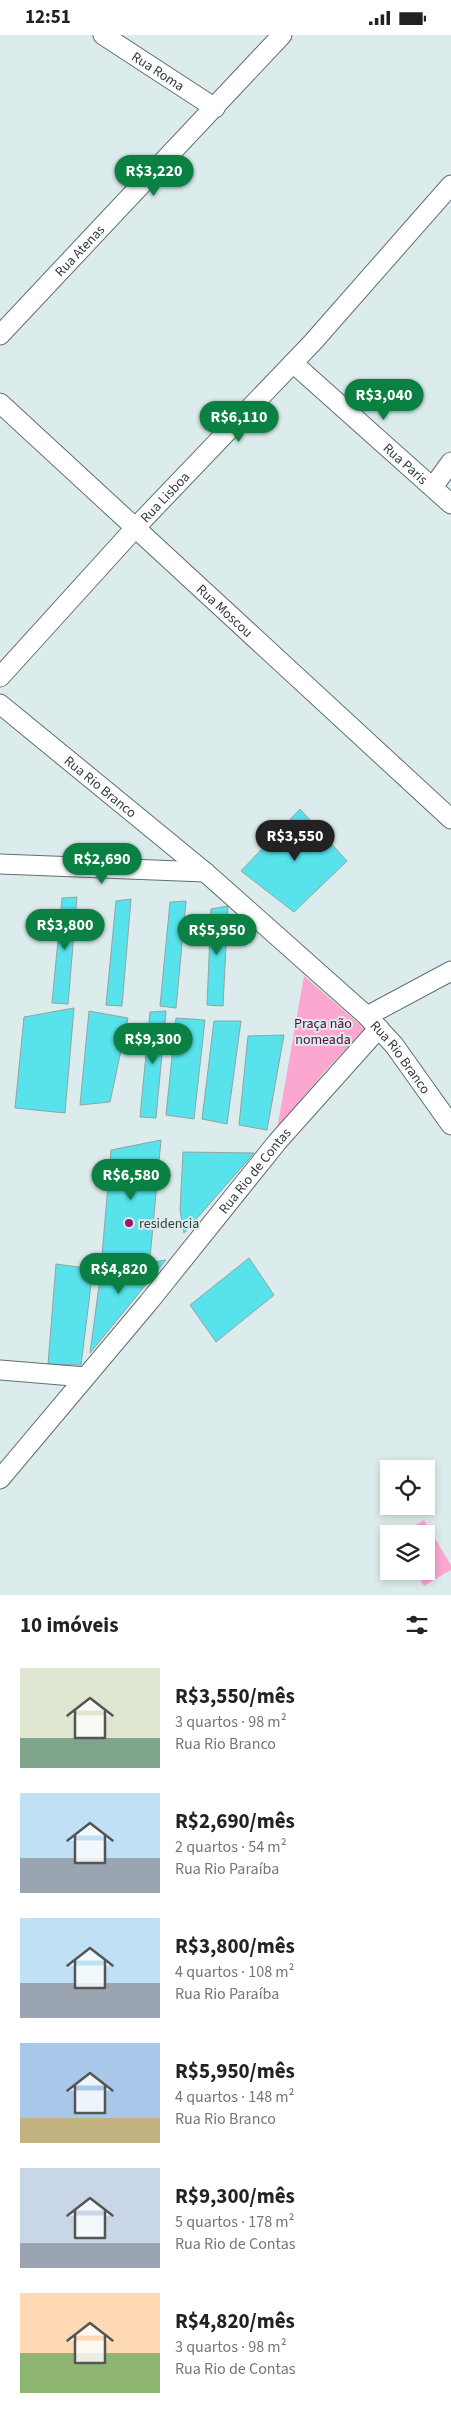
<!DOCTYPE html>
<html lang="pt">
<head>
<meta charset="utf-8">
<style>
	:root { --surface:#fff; --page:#f6f6f6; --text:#222; --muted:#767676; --accent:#0b8043 }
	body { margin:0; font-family:"Source Sans 3",sans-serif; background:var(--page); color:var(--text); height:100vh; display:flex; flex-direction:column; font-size:19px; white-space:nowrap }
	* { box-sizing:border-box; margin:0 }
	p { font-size:16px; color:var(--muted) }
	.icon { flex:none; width:28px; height:28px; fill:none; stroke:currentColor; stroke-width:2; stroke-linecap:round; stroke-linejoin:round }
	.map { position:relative; height:1560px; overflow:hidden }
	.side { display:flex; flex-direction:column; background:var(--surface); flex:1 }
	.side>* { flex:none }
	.fabs { position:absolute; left:380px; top:1425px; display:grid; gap:10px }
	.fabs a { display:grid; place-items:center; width:55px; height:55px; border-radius:0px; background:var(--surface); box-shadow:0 2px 8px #0003; font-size:25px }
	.price { position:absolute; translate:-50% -42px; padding:0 11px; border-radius:18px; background:var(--accent); color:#fff; font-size:16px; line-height:32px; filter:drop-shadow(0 1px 2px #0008) }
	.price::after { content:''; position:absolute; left:50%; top:30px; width:15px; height:11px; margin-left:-8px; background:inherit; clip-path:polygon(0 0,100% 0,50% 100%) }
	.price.active { background:#222; color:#fff }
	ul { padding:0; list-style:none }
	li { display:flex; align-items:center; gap:15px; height:125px; padding:0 20px }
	li span { display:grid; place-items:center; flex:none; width:140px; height:100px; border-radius:0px; color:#555 }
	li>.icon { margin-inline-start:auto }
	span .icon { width:60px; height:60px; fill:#fffc; stroke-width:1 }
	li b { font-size:21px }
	h2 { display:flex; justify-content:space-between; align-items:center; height:60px; padding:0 20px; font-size:21px }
	.status { display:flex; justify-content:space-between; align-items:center; height:35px; padding:0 25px; background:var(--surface); direction:ltr }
	.status svg { height:14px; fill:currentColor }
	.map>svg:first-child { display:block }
	.green { fill:#fba7d0 }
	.building { fill:#57e2ec; stroke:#94a3a4 }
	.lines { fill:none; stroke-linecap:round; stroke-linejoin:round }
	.minor-casing { stroke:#616f70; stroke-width:21 }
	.minor { stroke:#fff; stroke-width:19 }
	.poi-dot { fill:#9d186a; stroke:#dceced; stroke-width:2 }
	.labels { text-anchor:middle; stroke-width:4; stroke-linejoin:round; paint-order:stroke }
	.street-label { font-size:14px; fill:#343b3b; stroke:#dceced }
	.park-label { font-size:14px; fill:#570839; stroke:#dceced }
	.poi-label { font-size:14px; fill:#343b3b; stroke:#dceced; text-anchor:start }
</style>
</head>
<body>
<div class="status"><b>12:51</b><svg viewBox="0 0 49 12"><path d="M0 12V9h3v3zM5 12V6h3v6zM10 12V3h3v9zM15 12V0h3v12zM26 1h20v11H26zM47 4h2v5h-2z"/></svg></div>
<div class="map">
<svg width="451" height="1560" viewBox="0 0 451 1560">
	<rect width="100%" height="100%" fill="#dceced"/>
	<g class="green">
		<path d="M304 941 365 994 325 1036 277 1094Z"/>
		<path d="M424 1485 451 1530V1535L424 1551 415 1536H426V1499H401Z"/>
	</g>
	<g class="building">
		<path d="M300 774 347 826 294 877 241 836Z"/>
		<path d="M77 862 68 969 52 968 62 863Z"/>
		<path d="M131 864 122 971 106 970 116 866Z"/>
		<path d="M186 866 176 973 160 971 170 867Z"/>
		<path d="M228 871 223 971 207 970 211 874Z"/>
		<path d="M74 973 65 1078 15 1073 24 982Z"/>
		<path d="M89 976 128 983 110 1067 80 1070Z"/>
		<path d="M166 976 156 1083 140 1082 150 977Z"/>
		<path d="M176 983 205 985 194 1084 166 1080Z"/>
		<path d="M214 986H241L227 1089 202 1084Z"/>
		<path d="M284 1000 267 1095 239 1090 248 1001Z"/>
		<path d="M161 1105 150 1223 102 1220 111 1115Z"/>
		<path d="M183 1117 254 1118 184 1198 180 1175Z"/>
		<path d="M249 1223 274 1260 216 1307 190 1270Z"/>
		<path d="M166 1225 90 1318 101 1236Z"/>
		<path d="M56 1229 93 1234 81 1330 48 1329Z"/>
	</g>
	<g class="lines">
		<g class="minor-casing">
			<g id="minor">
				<path id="s1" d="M103 0 215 73"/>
				<path id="s2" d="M0 300 282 0"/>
				<path id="s3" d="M293 328 451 469"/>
				<path id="s4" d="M0 368 451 784"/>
				<path d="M433 452 451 427"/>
				<path id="s5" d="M0 642 136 492 313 307 451 150"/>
				<path id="s6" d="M0 669 205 837 367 981 394 1010 451 1090"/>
				<path d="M0 829 205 837"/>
				<path d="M367 981 451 936"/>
				<path d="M0 1335 85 1342"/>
				<path id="s7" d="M0 1444 148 1268 278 1106 379 993"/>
			</g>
		</g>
		<use href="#minor" class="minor"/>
	</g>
	<circle class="poi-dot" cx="129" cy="1188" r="5"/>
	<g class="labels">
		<g class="street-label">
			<text dy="5" stroke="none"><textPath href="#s1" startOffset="66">Rua Roma</textPath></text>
			<text dy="5" stroke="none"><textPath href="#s2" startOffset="116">Rua Atenas</textPath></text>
			<text dy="5" stroke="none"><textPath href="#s3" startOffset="151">Rua Paris</textPath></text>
			<text dy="5" stroke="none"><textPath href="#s5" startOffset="244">Rua Lisboa</textPath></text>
			<text dy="5" stroke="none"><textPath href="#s4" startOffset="306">Rua Moscou</textPath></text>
			<text dy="5" stroke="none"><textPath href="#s6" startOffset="130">Rua Rio Branco</textPath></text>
			<text dy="5" stroke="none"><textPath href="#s6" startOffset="535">Rua Rio Branco</textPath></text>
			<text dy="5" stroke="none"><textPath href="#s7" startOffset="400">Rua Rio de Contas</textPath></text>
		</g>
		<g class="park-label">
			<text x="323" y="993">Praça não<tspan x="323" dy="16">nomeada</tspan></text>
		</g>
		<g class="poi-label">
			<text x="139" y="1193">residencia</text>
		</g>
	</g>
</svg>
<div class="fabs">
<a><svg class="icon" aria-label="locate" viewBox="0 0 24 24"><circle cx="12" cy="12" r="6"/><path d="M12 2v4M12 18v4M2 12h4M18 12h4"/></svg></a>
<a><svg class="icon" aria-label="layers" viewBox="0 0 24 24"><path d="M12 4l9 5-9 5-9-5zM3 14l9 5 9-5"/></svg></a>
</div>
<b class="price" style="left:154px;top:162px">R$3,220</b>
<b class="price" style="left:384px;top:386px">R$3,040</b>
<b class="price" style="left:239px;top:408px">R$6,110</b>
<b class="price active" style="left:295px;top:827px">R$3,550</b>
<b class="price" style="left:102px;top:850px">R$2,690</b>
<b class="price" style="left:65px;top:916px">R$3,800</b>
<b class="price" style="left:217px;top:921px">R$5,950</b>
<b class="price" style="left:153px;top:1030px">R$9,300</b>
<b class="price" style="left:131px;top:1166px">R$6,580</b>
<b class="price" style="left:119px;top:1260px">R$4,820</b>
</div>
<section class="side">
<h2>10 imóveis<svg class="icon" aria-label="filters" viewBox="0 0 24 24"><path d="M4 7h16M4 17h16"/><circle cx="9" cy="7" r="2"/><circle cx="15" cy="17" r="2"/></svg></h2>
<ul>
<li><span style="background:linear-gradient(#dfe7d0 70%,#7fa58c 0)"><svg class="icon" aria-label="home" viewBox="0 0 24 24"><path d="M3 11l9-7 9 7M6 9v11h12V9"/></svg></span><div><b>R$3,550/mês</b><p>3 quartos · 98 m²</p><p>Rua Rio Branco</p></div></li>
<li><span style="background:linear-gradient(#bfe0f5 65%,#9aa5b1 0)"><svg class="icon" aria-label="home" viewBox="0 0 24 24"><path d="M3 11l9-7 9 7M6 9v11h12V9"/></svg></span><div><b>R$2,690/mês</b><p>2 quartos · 54 m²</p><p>Rua Rio Paraíba</p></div></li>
<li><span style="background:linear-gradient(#bfe0f5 65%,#9aa5b1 0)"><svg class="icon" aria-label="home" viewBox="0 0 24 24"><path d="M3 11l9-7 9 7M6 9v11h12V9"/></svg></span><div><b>R$3,800/mês</b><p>4 quartos · 108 m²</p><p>Rua Rio Paraíba</p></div></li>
<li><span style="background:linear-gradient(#a9c7e8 75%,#c2b280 0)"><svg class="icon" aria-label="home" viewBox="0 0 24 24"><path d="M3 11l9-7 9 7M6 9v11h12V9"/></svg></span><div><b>R$5,950/mês</b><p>4 quartos · 148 m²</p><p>Rua Rio Branco</p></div></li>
<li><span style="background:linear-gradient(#c9d6e8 75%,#9aa5b1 0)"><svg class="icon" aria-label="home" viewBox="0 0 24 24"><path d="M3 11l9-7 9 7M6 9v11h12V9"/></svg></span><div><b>R$9,300/mês</b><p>5 quartos · 178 m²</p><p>Rua Rio de Contas</p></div></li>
<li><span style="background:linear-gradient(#ffd9b3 60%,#8fb573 0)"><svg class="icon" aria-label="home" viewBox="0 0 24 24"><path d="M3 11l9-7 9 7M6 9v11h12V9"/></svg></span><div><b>R$4,820/mês</b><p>3 quartos · 98 m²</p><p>Rua Rio de Contas</p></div></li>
</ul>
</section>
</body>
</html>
